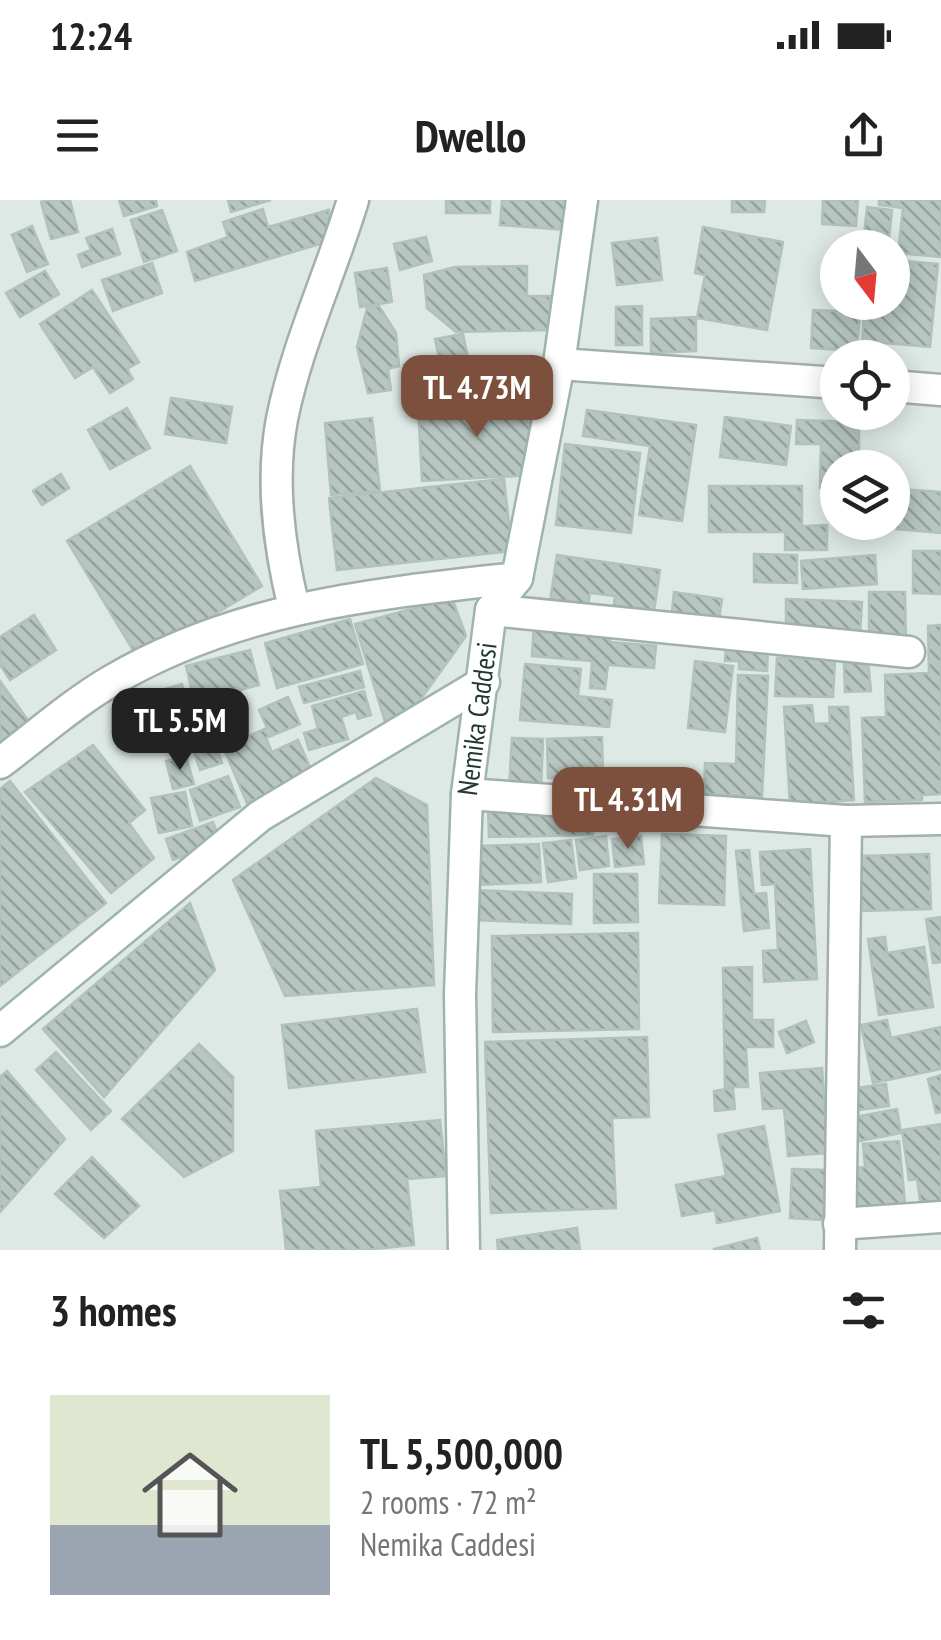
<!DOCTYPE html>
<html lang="en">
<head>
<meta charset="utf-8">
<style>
	:root { --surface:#fff; --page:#f2f2f2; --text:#222; --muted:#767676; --accent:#7c503c }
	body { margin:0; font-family:"PT Sans Narrow",sans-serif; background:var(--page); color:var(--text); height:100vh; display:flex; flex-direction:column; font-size:38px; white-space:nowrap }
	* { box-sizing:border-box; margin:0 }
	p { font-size:32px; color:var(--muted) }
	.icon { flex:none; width:55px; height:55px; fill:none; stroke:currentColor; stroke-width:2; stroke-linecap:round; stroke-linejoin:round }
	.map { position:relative; height:1050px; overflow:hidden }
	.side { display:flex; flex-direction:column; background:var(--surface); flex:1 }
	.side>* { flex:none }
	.needle { width:65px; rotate:164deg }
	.buttons { position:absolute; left:820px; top:30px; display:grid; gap:20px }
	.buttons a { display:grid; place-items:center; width:90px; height:90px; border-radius:50%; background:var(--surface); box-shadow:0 5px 25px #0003; font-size:50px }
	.price { position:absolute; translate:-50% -85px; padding:0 22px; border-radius:20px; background:var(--accent); color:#fff; font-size:32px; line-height:65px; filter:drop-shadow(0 2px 5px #0008) }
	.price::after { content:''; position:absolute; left:50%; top:60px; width:30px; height:22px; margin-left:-15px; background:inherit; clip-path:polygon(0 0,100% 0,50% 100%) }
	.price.active { background:#222; color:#fff }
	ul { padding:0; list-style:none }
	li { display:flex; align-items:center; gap:30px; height:250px; padding:0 50px }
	li span { display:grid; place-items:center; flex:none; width:280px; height:200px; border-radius:0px; color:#555 }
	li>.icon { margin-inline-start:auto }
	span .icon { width:120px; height:120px; fill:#fffc; stroke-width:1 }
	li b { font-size:42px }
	h2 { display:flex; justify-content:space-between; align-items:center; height:120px; padding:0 50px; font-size:42px }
	.status { display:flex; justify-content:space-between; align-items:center; height:70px; padding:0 50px; background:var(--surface); direction:ltr }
	.status svg { height:28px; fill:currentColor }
	header { display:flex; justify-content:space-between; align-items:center; height:130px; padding:0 50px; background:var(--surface); font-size:45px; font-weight:800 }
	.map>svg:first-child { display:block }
	.building { fill:url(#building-back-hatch); stroke:#b1c2bc; stroke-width:2.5 }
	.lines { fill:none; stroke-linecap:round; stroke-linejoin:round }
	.street-casing { stroke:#a2b0ac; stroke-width:35 }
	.secondary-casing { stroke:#9eb4ae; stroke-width:35 }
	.street { stroke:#fff; stroke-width:30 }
	.secondary { stroke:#fff; stroke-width:30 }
	.labels { text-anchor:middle; stroke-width:10; stroke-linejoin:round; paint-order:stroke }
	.street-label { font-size:28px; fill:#213833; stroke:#eef6f3 }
</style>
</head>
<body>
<div class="status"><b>12:24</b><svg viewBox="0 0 49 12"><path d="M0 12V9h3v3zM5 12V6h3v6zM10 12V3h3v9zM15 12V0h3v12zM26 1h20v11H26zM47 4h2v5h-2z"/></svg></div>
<header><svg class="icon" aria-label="menu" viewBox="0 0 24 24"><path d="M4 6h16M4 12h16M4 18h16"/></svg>Dwello<svg class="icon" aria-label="share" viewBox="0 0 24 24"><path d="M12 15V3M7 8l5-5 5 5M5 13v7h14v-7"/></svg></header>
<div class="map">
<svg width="941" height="1050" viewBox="0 0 941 1050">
	<defs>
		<pattern id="building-back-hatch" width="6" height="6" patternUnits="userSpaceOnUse" patternTransform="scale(2.5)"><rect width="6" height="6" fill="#b7c6c1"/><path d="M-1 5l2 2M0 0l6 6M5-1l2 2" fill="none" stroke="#94a29d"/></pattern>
	</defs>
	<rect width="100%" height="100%" fill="#dee9e5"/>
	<g class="building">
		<path d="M49 0H70L78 32 51 39 41 2Z"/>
		<path d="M119 0H156L157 6 124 16Z"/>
		<path d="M228 0H271L231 12Z"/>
		<rect x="446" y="0" width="44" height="13"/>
		<path d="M502 0H581L579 31 500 25Z"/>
		<path d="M732 0H765L764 12H732Z"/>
		<path d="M823 0H858L856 26 822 24Z"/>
		<path d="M879 0H941V57L898 53 903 8 879 5Z"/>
		<path d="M867 7 892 10 888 48H863Z"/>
		<path d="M263 9 268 27 329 10 330 41 195 81 187 52 228 37 223 22Z"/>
		<path d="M162 10 177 51 144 62 131 20Z"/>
		<path d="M32 26 48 64 27 72 12 35Z"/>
		<path d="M703 27 783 42 767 130 697 118 705 75 695 73Z"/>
		<path d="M112 29 120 54 82 67 78 55 91 50 86 38Z"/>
		<path d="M426 37 432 61 400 70 394 44Z"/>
		<path d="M657 38 662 80 617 85 612 43Z"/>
		<path d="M892 60 938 64 930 147 862 141 865 102H892Z"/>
		<path d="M152 63 162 93 113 111 102 80Z"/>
		<path d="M527 66V96H550L551 130 456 132 427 108 424 75 455 67Z"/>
		<path d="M387 68 392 102 360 107 355 73Z"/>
		<path d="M45 71 59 94 20 117 6 93Z"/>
		<path d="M92 90 139 162 127 169 133 179 110 193 93 167 75 178 40 124Z"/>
		<path d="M379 106 396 133 399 166 388 169 391 190 368 193 357 147 367 108Z"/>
		<path d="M642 106V145H616V107Z"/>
		<path d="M813 110 860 112 857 151 811 148Z"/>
		<path d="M696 117V151L651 153V119Z"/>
		<path d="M463 134 474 187 412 200 404 165 439 158 435 139Z"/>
		<path d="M484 156 545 160 542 195 482 190Z"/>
		<path d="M171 198 232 207 226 243 165 234Z"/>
		<path d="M532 198 536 275 422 281 418 205Z"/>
		<path d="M127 208 150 248 110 269 88 230Z"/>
		<path d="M587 210 696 225 682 321 639 315 650 246 583 236Z"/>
		<path d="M725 217 791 226 786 265 720 257Z"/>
		<path d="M372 218 380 291 331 295 325 223Z"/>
		<path d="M797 220 859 222V268H838V288H820L821 244H796Z"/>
		<path d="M565 244 640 253 631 333 556 325Z"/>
		<path d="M190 266 262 386 139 460 67 341Z"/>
		<path d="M61 274 69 288 42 305 33 291Z"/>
		<path d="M504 279 512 351 337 370 329 298Z"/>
		<path d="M709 286H802V326L827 325V350H785V332H709Z"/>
		<path d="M900 289 941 292V333L897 329Z"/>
		<path d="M913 351H941V394L913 393Z"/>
		<path d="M754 354 797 355V383L754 382Z"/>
		<path d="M557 355 660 370 653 418 613 412 615 396 590 393 587 414 549 408Z"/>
		<path d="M875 355 877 384 803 389 801 361Z"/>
		<path d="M674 392 722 399 718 427 671 420Z"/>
		<path d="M869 392H905L906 446H869Z"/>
		<path d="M452 398 466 436 408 517 386 525 355 424Z"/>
		<path d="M786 399 862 402 860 435 786 431Z"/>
		<path d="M34 415 56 450 10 480 0 465V437Z"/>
		<path d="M350 419 363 464 277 488 265 443Z"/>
		<path d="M534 423 611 430 610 442 656 446 654 468 608 465 605 489 590 488 592 461 532 456Z"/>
		<path d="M941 425V594L922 595V600L865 602 862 518 886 517 885 475 929 473 928 426Z"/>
		<path d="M726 446 768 449 767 471 739 469V461H725Z"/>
		<path d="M250 450 259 485 240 490 247 523 202 534 186 466Z"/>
		<path d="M777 458 835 460 833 497 775 496Z"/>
		<path d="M695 461 733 466 725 532 688 528Z"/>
		<path d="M868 461 871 491 845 492 844 463Z"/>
		<path d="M525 464 581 469 578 496 612 500 609 527 520 520Z"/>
		<path d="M360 471 364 487 304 503 299 487Z"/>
		<path d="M738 475 768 476 762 597 704 594 705 563 736 564Z"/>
		<path d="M0 481 32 526 0 548Z"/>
		<path d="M182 484 193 526 182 529 188 551 174 555 171 542 162 545 158 529 143 534 133 498Z"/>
		<path d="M364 491 371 515 358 519 356 512 341 517 348 539 309 550 304 533 318 529 312 506Z"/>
		<path d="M288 497 300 524 266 538 272 552 298 540 313 574 247 603 223 547 267 528 259 510Z"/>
		<path d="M812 505 814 524 830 523 829 507H848L854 600 790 605 784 507Z"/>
		<path d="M602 537 603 577 548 578 547 539Z"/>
		<path d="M512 538 543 539 541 591 509 589Z"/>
		<path d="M214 539 222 563 200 570 192 547Z"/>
		<path d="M93 545 145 610 129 623 154 658 111 693 25 592Z"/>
		<path d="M186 556 194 584 173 589 166 561Z"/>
		<path d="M228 576 240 607 200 621 190 590Z"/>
		<path d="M376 578 427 605 434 785 285 796 233 680Z"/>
		<path d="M10 581 106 703 0 786V589Z"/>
		<path d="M185 592 192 626 159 633 151 598Z"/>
		<path d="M593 605V635L489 637 488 607Z"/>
		<path d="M213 622 221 643 173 660 166 639Z"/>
		<path d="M662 634 726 636 724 705 659 703Z"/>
		<path d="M606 636 609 666 580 670 576 640Z"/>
		<path d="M641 636 644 664 615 667 612 639Z"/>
		<path d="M571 640 576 678 548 682 543 643Z"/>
		<path d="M539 644 541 682 477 685 476 646Z"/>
		<path d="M810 649 817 779 764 782 763 751 778 750 775 684 762 685 760 652Z"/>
		<path d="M749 650 754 694 766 693 769 728 744 731 736 651Z"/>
		<path d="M929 654 931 709 861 711 860 656Z"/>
		<path d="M594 674H637L638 722 594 723Z"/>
		<path d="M473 690 572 694 571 724 472 720Z"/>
		<path d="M190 703 215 770 104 897 43 829Z"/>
		<path d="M941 717V762L933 763 926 719Z"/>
		<path d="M638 733 639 829 493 832 492 736Z"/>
		<path d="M885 737 887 753 924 747 933 807 879 815 868 739Z"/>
		<path d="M752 767V820H773V847H746L748 887H725L723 768Z"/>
		<path d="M417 809 425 872 289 888 282 825Z"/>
		<path d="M887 820 891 838 941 827V869L873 883 861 825Z"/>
		<path d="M806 821 814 842 787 853 779 832Z"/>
		<path d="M647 837 649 917 612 918 616 1008 491 1013 485 842Z"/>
		<path d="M199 844 233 877V951L184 977 122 919Z"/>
		<path d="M56 852 111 911 91 930 36 870Z"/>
		<path d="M822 868 828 953 788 956 784 908 763 909 760 873Z"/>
		<path d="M7 871 65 939 0 1012V877Z"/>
		<path d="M941 875V912L936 913 928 879Z"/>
		<path d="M886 884 889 906 851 911 848 889Z"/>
		<path d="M733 888 735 909 715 911 714 891Z"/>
		<path d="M897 909 901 933 849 943 845 919Z"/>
		<path d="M440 920 446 976 407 979 414 1045 365 1050H286L280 991 321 987 316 931Z"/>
		<path d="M941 924V1011L922 1014 917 979 909 980 902 930Z"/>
		<path d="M764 926 780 1011 717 1023 715 1010 682 1016 676 985 726 976 718 935Z"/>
		<path d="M899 941 905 1003 849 1009 844 969 865 967 863 944Z"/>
		<path d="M92 957 139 1006 104 1038 55 994Z"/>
		<path d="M792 969 825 970 823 1020 790 1018Z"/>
		<path d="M577 1028 580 1050H498L497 1040Z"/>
		<path d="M757 1038 760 1050H714V1049Z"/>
	</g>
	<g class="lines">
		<g class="street-casing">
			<g id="street">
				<path d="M559 164 838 183"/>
				<path d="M892 186 941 190"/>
				<path d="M294 408C279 347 270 282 282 219 297 144 331 73 353 0"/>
				<path d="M491 410 909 452"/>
				<path d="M0 563C36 536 72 504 111 481 239 406 374 394 517 378"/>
				<path d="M467 594 846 621 941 619"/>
				<path d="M839 1024 941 1017"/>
				<path d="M840 1050 846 621"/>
			</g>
		</g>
		<g class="secondary-casing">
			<g id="secondary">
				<path d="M0 831 260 616 484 482"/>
				<path id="s1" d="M464 1050 460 794 467 594 491 410 517 378 559 164 582 0"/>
			</g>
		</g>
		<use href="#street" class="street"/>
		<use href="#secondary" class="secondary"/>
	</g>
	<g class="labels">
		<g class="street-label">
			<text dy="10" stroke="none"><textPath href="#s1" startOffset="532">Nemika Caddesi</textPath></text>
		</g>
	</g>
</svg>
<div class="buttons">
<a><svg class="needle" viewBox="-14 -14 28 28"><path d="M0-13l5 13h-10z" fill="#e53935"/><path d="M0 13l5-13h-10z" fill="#767676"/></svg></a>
<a><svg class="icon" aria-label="locate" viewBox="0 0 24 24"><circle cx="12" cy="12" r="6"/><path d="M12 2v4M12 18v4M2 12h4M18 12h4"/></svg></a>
<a><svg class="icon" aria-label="layers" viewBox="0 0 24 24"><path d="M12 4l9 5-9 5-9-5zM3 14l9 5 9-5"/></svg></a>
</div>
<b class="price" style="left:477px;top:240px">TL 4.73M</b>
<b class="price active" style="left:180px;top:573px">TL 5.5M</b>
<b class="price" style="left:628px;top:652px">TL 4.31M</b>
</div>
<section class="side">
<h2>3 homes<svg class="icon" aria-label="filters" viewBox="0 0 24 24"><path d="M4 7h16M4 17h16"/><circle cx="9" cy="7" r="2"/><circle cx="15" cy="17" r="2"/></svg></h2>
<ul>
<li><span style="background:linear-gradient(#dfe7d0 65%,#9aa5b1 0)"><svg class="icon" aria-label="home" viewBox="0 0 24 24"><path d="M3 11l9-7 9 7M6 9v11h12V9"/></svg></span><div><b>TL 5,500,000</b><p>2 rooms · 72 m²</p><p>Nemika Caddesi</p></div></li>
</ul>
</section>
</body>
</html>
